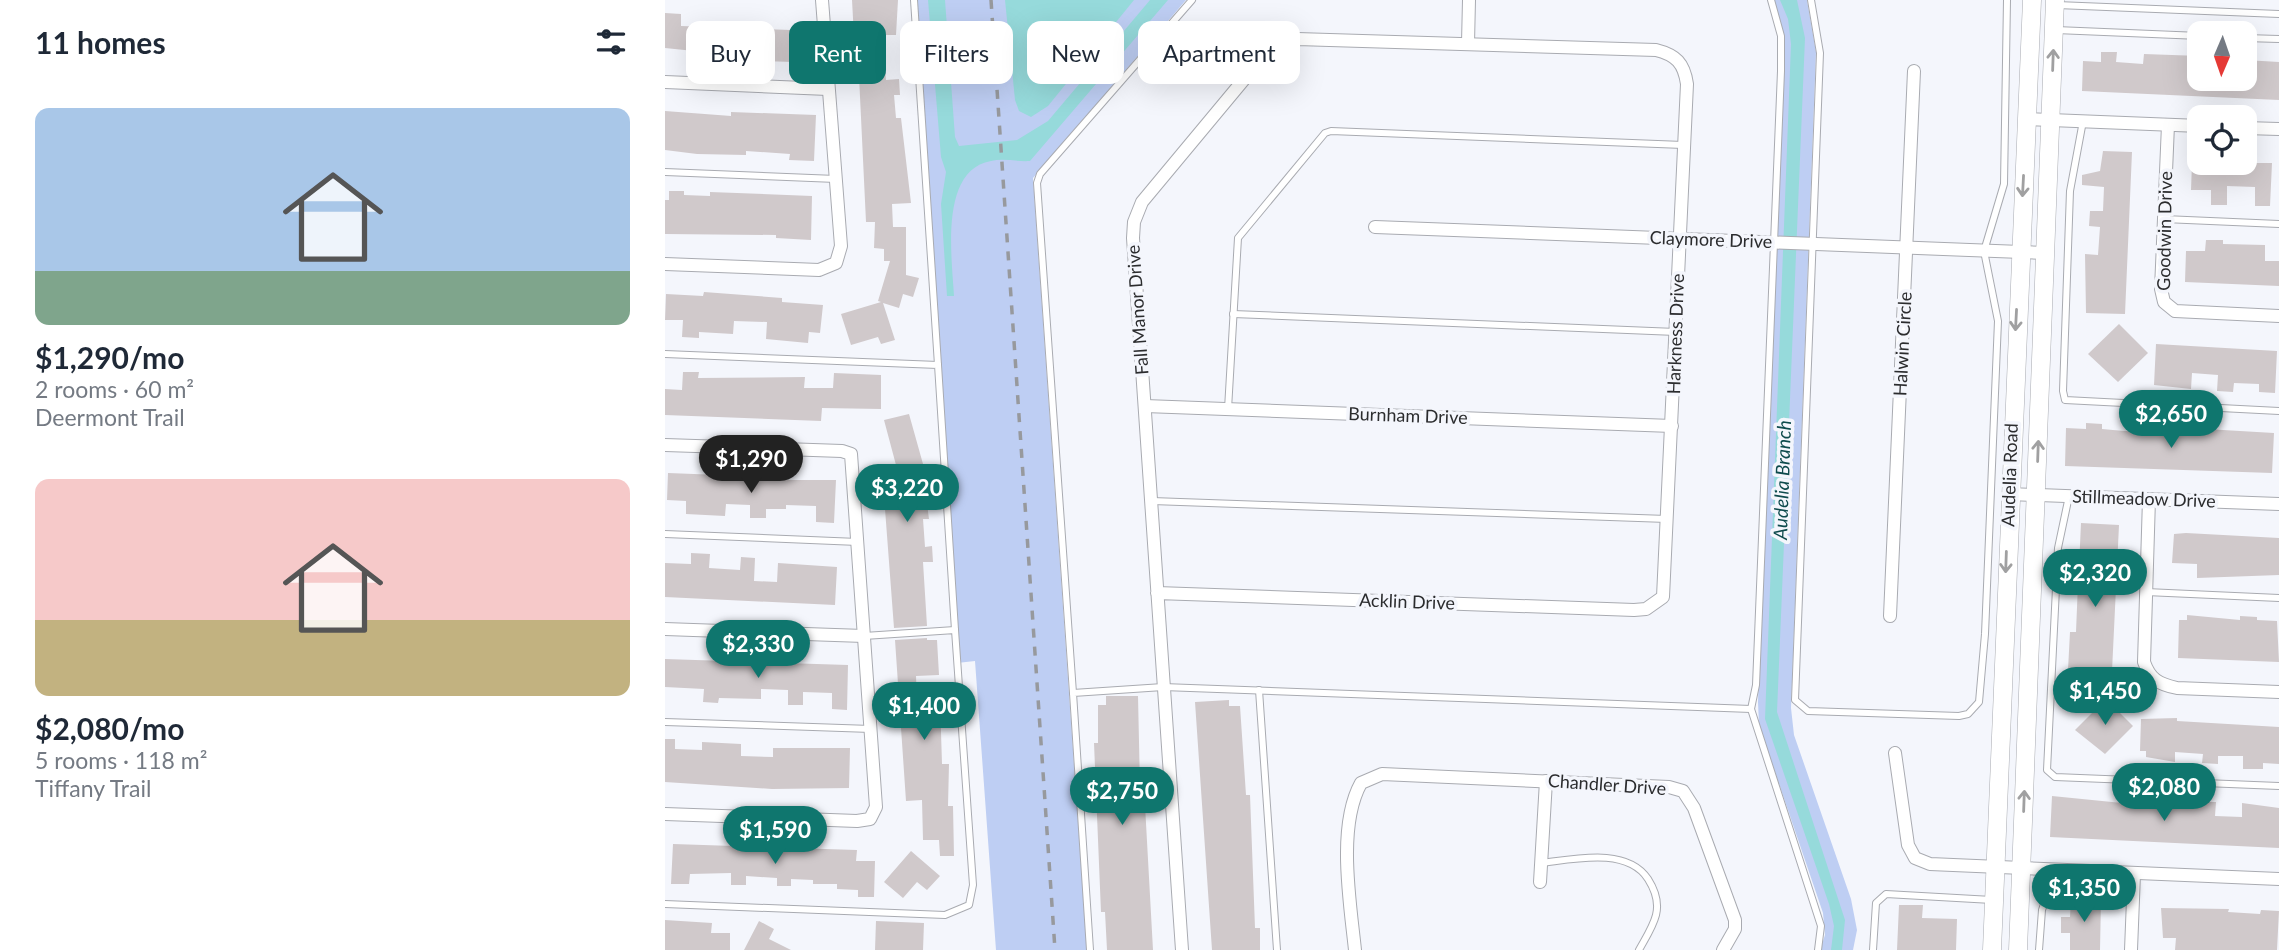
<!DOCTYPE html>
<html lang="en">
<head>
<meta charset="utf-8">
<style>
	:root { --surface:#fff; --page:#f6f6f7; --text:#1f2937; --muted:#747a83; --accent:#0f766e }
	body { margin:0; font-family:Lato,sans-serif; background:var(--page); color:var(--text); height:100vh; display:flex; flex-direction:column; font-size:26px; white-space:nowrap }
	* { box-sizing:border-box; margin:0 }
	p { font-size:23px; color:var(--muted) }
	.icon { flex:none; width:38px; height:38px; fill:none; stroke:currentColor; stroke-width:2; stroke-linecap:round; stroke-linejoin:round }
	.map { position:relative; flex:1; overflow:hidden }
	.details { display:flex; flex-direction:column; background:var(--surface); width:665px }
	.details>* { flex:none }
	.guide { position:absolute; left:21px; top:21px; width:665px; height:63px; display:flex; gap:14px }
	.needle { width:46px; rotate:182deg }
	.controls { position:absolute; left:1522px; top:21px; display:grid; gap:14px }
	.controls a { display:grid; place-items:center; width:70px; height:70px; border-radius:14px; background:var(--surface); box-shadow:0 7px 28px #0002; font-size:35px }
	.price { position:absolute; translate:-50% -60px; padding:0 16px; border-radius:24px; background:var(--accent); color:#fff; font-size:23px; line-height:46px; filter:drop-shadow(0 2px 4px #0008) }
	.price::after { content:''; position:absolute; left:50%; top:42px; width:21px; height:16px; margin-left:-10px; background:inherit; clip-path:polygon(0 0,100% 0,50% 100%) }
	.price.on { background:#222; color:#fff }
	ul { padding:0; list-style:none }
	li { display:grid; align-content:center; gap:14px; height:371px; padding:0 35px }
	li span { display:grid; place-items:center; height:217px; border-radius:14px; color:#555 }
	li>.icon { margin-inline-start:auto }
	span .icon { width:126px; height:126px; fill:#fffc; stroke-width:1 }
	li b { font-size:30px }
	h2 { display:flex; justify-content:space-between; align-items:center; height:84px; padding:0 35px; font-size:30px }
	.pill { padding:0 24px; border-radius:14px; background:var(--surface); box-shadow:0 7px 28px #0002; font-size:24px; line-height:63px }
	.pill.on { background:var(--accent); color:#fff }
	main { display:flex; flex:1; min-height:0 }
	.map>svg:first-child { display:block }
	.green { fill:#becef3 }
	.water { fill:#96dadb }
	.building { fill:#d0c9cb }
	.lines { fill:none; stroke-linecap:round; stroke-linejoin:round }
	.lane-casing { stroke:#a9abb1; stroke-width:8 }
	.street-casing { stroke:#a9abb1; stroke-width:14 }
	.secondary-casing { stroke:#a9abb1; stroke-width:19 }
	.lane { stroke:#fff; stroke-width:6 }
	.street { stroke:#fff; stroke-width:12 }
	.secondary { stroke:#fff; stroke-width:18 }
	.rail { stroke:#97999d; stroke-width:3.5; stroke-dasharray:9 9; stroke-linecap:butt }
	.oneway { stroke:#a0a0a1 }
	.labels { text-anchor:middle; stroke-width:7; stroke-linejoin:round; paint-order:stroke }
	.street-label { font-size:18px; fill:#2b2c2e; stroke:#f4f6fc }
	.water-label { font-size:19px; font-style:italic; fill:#0e4b4d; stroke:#f4f6fc }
</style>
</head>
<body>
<main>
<section class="details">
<h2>11 homes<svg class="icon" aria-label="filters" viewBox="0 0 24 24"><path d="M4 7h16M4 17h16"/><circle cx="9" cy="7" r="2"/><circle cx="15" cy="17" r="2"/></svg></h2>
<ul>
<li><span style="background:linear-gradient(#a9c7e8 75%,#7fa58c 0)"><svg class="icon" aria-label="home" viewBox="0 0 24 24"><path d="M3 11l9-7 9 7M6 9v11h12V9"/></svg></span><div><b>$1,290/mo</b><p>2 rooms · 60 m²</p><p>Deermont Trail</p></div></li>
<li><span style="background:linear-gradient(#f6c9c9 65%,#c2b280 0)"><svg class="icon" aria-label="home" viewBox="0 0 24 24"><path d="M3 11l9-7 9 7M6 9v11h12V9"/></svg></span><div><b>$2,080/mo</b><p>5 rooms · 118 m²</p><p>Tiffany Trail</p></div></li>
</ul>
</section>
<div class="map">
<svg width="1614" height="950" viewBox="0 0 1614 950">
	<rect width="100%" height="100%" fill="#f4f6fc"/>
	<g class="green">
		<path d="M249 0H521L368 178 422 950H331L310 661 292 663Z"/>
		<path d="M1107 0H1142L1151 52 1126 708 1129 735 1186 899 1192 930 1188 950H1155L1160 935 1158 913 1094 725 1093 702 1116 46Z"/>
	</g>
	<g class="water">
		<path d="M263 0H280L290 137 294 146 352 140 383 121 485 0H503L365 161C352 162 339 158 326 161 274 170 287 258 289 296H282L276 204 281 172 276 157Z"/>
		<path d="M340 0H469L383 106 366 117 354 111 350 100Z"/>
		<path d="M1115 0H1132L1140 38 1112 712 1180 920 1177 950H1166L1169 926 1164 904 1100 719 1126 44 1123 19Z"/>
	</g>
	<g class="building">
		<path d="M187 0H233L231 35H221L219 54 221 80 234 79 235 95H229L231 118H236L246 203 227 204 228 227H241V275L254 278 248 297 238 294 234 308 218 303 230 340 216 344 213 337 186 345 176 314 216 302 213 301 225 261H219V249L209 248 210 222H201L193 55H190Z"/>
		<path d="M0 13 16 14V26L126 30 128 62 94 61 95 48 69 47 68 55 0 48Z"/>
		<path d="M1436 52H1452L1451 62 1478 64 1479 54 1535 56V79H1580V60L1614 62V100L1417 91 1418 61 1436 62Z"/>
		<path d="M0 111 66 116V112L151 115 149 161 124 160 125 154 81 151V155L32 154 0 150Z"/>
		<path d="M1438 151 1467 152 1460 314 1421 313 1420 254 1433 255 1435 227 1424 226 1425 211H1438L1439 187 1417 185V175L1435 171Z"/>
		<path d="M1527 163H1607L1605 206H1590V187L1562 186V205H1546V190H1526Z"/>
		<path d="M4 191H19V195L45 196V192L147 196 146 240 111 238V235L0 234V200H4Z"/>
		<path d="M1541 240H1558V244L1600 245V261H1614V286L1520 282 1521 251H1540Z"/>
		<path d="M39 292 117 298V302L158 305 155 333 144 332 143 343 101 339 102 322 69 321 68 334 34 332V338L17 337 18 320H0L1 294 38 296Z"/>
		<path d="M1454 324 1483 353 1453 382 1423 354Z"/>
		<path d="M1491 344 1612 351 1610 393 1594 392V384L1569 383 1568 392 1552 391 1553 375 1527 373 1526 389 1489 385Z"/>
		<path d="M18 372H34L33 378 140 377 139 388H168L169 373 216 375V409L157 408 156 421 0 415V389L17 390Z"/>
		<path d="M244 414 258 464H263L264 481H259L264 519H258L260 547 267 546 268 562H258L262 626 229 628 220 509V465H231L219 420Z"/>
		<path d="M1421 423 1437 424V429L1459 431 1507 432V427L1609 433 1607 473 1400 466 1401 428 1421 429Z"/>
		<path d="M3 473 81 476V480H171L169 523 151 522V506L121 505V509H101V518H85V505L61 504 60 516 21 514V501L2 500Z"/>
		<path d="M1416 523 1454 525 1446 692 1407 690 1408 670H1403L1405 632H1411L1413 583H1408L1409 567H1414Z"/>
		<path d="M1521 533 1614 538V575L1532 578V564L1507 563 1509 534Z"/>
		<path d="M26 553 45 554 44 568 75 570 76 557 90 558 89 581 112 582 113 563 172 567 170 605 0 597V563L26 564Z"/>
		<path d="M1522 615 1575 620V616L1592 617V620L1612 621 1614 662 1513 658 1514 620H1522Z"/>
		<path d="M262 638V640H272L274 675 251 676 252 701 275 700 277 764H284L283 806H288L289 856H275L274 840H258L257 800 241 801 230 640Z"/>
		<path d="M0 659 183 665 182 710 167 709V693L138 692V705H123V690L96 689V699L54 698 53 703 38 702 39 689 0 687Z"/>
		<path d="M441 696H473L475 787H479L488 950H442L440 912H436L429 743H433V705H441Z"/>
		<path d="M1441 699 1468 726 1440 754 1410 730Z"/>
		<path d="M564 700V706H575L581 795H585L590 928H595V950H547L530 702Z"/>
		<path d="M1512 718V721L1614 727V764L1598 763V769H1578V756H1553V764L1537 763 1538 754 1510 752V762L1481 757V751H1475L1476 719Z"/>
		<path d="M0 739H10V749L37 750V742L76 744V756L108 757V748H185L184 788 107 789 0 782Z"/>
		<path d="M1387 796 1487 806 1535 807V802H1551L1550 816 1577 817V803L1614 808V848L1385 837Z"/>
		<path d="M8 844 192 850 191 861H210L209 897H193V890L172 889V884H148V880L126 879V886H112V878L81 876V885H66V873L25 874 24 884H6Z"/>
		<path d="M246 851 275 876 262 890 252 882 238 898 219 882Z"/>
		<path d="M1406 898 1436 899 1435 950H1405V933H1396V917H1405Z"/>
		<path d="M1234 905H1258L1257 918 1292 919 1291 950H1232Z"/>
		<path d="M1496 908 1564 909 1563 912 1595 914 1596 910 1614 911 1612 950H1510L1511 938H1498Z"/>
		<path d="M0 920 47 923 46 933H65V950H0Z"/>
		<path d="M94 921 109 929 104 939 126 950H79Z"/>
		<path d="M211 921 259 923 258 950H210Z"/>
	</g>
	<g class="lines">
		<g class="lane-casing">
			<g id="lane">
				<path d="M249 0 273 365"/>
				<path d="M1106 0 1116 36V71L1091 685 1086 709 1156 926 1153 950"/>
				<path d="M1146 0 1155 53 1130 700 1143 711 1294 716 1303 714 1314 702 1320 634 1333 321 1319 251 1339 184 1342 0"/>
				<path d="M1392 5 1614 14"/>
				<path d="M1391 30 1535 36"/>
				<path d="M1580 38 1614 39"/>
				<path d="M1418 121 1405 191 1398 391 1400 400 1614 411"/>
				<path d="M0 172 171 179"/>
				<path d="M1499 219 1614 224"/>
				<path d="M568 314 1011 332"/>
				<path d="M0 354 273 365 290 630"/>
				<path d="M563 409 573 238 660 133 666 131 1018 145"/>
				<path d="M1404 496 1393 548 1382 770 1390 777 1614 786"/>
				<path d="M487 501 1002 519"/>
				<path d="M0 534 193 542"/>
				<path d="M1481 592 1614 598"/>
				<path d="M594 690 612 950"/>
				<path d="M408 693 372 183 375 174 527 0"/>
				<path d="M0 722 206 729"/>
				<path d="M877 863C910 859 962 847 983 879 990 890 994 903 991 915 988 927 980 939 974 950"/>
				<path d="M0 904 280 915 304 905 308 885 290 630 199 636"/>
				<path d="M425 950 408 693 498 687 1086 709"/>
				<path d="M1208 950 1211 903 1221 894 1327 900"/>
				<path d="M1374 950 1377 910 1390 871"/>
			</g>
		</g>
		<g class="street-casing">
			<g id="street">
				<path d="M803 43 804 0"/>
				<path d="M0 82 163 89"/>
				<path d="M1361 119 1535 126"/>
				<path d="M1503 125 1496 289 1499 302 1510 311 1614 316"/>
				<path d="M1580 128 1614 129"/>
				<path d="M710 227 1381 253"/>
				<path d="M0 264 154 270 171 263 176 246 157 0"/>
				<path d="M480 406 1007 426"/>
				<path d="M0 445 177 451 186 454 211 807 205 819 192 821 0 814"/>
				<path d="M1344 494 1614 504"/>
				<path d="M1484 499 1479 662C1485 679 1493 684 1512 688L1614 692"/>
				<path d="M492 593 969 610 981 609 998 597 1022 84C1019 63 1011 55 991 50L632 39 612 47 596 59 477 202 469 222 468 238 517 950"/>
				<path d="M1225 616 1249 71"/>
				<path d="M0 629 199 636"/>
				<path d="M1230 753 1243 845 1250 858 1265 864 1614 879"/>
				<path d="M875 882 881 781"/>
				<path d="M690 950C685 902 672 826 696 783L717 774 1004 787 1018 791 1029 808 1070 920V929L1058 950"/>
				<path d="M1466 950 1469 874"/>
			</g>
		</g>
		<g class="secondary-casing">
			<g id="secondary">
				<path d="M1327 950 1367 0"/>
				<path d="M1353 950 1390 0"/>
			</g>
		</g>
		<use href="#lane" class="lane"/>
		<use href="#street" class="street"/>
		<use href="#secondary" class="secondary"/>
		<path class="rail" d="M326 0 390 950"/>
	</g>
	<defs><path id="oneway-shaft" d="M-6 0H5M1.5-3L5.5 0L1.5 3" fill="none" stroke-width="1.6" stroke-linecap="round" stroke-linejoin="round" transform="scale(1.75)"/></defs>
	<g class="oneway">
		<use href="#oneway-shaft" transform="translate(1388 60) rotate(-88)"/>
		<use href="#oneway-shaft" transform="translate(1358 186) rotate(93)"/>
		<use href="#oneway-shaft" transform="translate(1351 320) rotate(93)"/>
		<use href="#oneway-shaft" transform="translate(1373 451) rotate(-88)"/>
		<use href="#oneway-shaft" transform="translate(1341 562) rotate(92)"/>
		<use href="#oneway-shaft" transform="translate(1359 801) rotate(-88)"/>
	</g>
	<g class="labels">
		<g class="street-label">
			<text transform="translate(1500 231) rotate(-89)" y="6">Goodwin Drive</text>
			<text transform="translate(1046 240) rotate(2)" y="6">Claymore Drive</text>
			<text transform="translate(473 310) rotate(-94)" y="6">Fall Manor Drive</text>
			<text transform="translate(1011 334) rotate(-88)" y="6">Harkness Drive</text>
			<text transform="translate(1238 344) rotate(-87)" y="6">Halwin Circle</text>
			<text transform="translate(743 416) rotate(2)" y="6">Burnham Drive</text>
			<text transform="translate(1345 475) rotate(-88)" y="6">Audelia Road</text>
			<text transform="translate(1479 499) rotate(2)" y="6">Stillmeadow Drive</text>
			<text transform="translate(742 602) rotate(2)" y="6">Acklin Drive</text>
			<text transform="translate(942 785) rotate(4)" y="6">Chandler Drive</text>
		</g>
		<g class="water-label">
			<text transform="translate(1117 480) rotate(-88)" y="7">Audelia Branch</text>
		</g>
	</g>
</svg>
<div class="controls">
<a><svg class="needle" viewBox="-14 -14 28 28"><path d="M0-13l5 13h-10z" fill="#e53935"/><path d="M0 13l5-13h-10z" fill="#747a83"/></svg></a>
<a><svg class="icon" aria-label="locate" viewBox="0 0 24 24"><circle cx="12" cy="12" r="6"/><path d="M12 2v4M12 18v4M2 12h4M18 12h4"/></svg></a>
</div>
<b class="price" style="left:1506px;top:450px">$2,650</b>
<b class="price on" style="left:86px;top:495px">$1,290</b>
<b class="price" style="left:242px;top:524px">$3,220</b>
<b class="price" style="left:1430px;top:609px">$2,320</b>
<b class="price" style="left:93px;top:680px">$2,330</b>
<b class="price" style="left:1440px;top:727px">$1,450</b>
<b class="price" style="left:259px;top:742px">$1,400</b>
<b class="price" style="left:1499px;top:823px">$2,080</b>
<b class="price" style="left:457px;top:827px">$2,750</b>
<b class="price" style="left:110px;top:866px">$1,590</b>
<b class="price" style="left:1419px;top:924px">$1,350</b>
<div class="guide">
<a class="pill">Buy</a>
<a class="pill on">Rent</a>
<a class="pill">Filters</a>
<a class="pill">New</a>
<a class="pill">Apartment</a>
</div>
</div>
</main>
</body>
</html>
